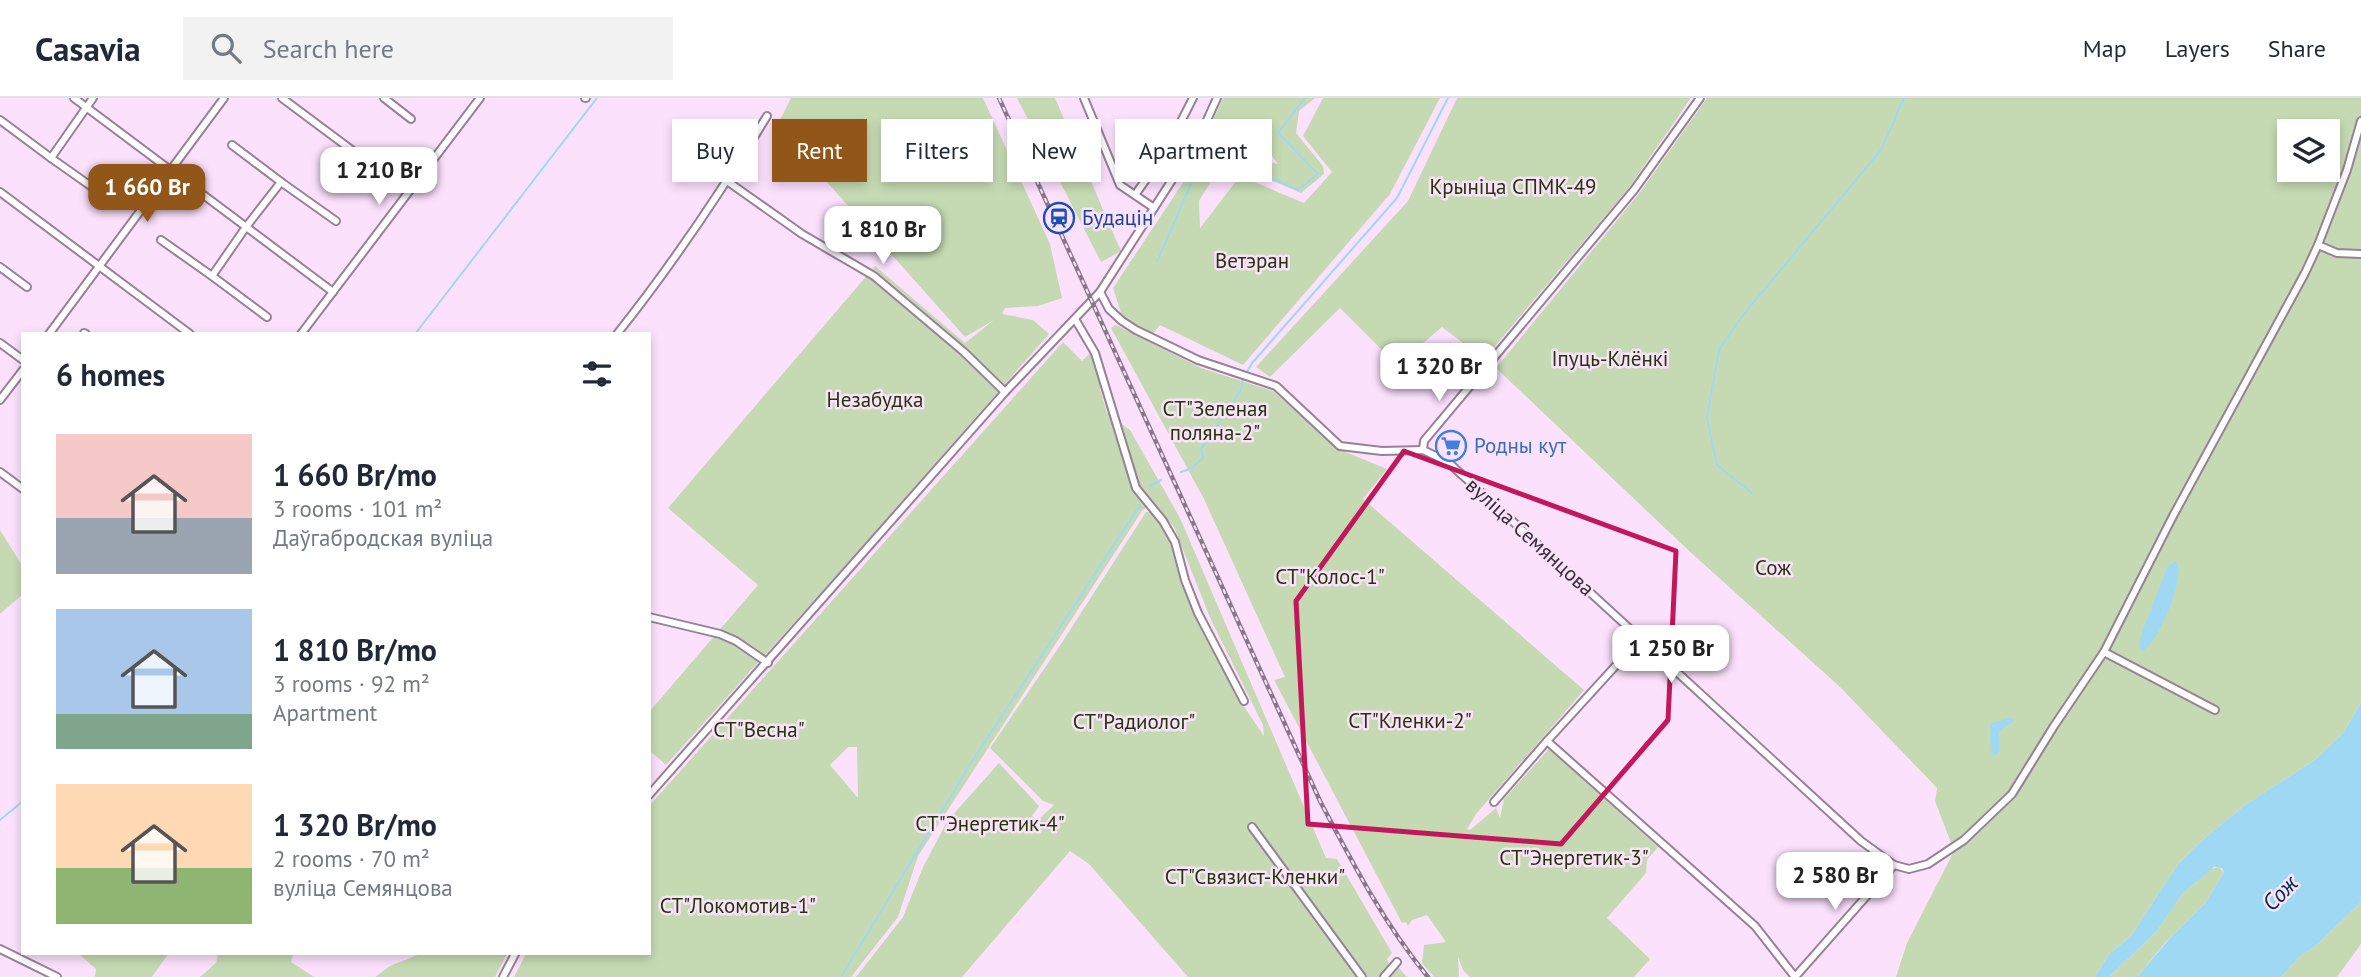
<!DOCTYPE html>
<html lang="en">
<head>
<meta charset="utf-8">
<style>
	:root { --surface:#fff; --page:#f2f2f3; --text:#1f2937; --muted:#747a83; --line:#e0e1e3; --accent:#925618 }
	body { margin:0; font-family:"PT Sans",sans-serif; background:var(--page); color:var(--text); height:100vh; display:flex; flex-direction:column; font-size:26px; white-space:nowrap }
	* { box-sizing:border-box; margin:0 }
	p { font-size:23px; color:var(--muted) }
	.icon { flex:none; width:38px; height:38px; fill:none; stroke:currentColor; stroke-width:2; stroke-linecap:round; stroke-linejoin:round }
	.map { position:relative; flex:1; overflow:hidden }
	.drawer { position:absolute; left:21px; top:234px; width:630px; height:623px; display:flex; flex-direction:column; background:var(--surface); border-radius:0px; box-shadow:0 4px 10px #0003 }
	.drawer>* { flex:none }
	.hud { position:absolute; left:672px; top:21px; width:665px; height:63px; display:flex; gap:14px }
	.controls { position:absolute; left:2277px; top:21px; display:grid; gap:14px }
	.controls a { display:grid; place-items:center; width:63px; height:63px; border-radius:0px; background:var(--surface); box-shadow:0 4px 10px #0003; font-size:35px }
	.price { position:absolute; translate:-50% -60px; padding:0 16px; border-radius:14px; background:#fff; color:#222; font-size:23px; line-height:46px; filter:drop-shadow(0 2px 4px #0008) }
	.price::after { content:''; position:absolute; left:50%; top:42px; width:21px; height:16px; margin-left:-10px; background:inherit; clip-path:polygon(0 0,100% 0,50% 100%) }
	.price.current { background:var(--accent); color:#fff }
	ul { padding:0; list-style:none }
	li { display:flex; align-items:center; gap:21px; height:175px; padding:0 35px }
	li span { display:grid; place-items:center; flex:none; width:196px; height:140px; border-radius:0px; color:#555 }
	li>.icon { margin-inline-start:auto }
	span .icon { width:84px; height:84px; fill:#fffc; stroke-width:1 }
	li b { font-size:30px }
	h2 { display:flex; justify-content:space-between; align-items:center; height:84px; padding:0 35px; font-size:30px }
	.pill { padding:0 24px; border-radius:0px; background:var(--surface); box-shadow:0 4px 10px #0003; font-size:24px; line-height:63px }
	.pill.current { background:var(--accent); color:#fff }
	header { display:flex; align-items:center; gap:42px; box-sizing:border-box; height:98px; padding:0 35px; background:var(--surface); border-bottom:2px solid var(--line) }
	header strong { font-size:33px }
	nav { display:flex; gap:38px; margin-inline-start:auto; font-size:24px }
	.search { width:490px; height:63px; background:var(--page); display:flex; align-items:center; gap:18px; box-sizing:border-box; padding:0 24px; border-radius:0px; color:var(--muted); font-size:26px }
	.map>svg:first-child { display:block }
	.green { fill:#c5dab3; fill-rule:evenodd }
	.water { fill:#9fd8f2 }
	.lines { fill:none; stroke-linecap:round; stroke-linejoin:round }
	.stream { stroke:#9fd8f2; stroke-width:2 }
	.minor-casing { stroke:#988099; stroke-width:10 }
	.minor { stroke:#fff; stroke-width:6 }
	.rail-casing { stroke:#877788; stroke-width:4.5 }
	.rail { stroke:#fce1fd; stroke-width:2; stroke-dasharray:5; stroke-linecap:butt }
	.marked { fill:none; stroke:#c2185b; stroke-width:5; stroke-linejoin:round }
	.labels { text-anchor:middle; stroke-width:5; stroke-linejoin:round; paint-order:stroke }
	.park-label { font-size:21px; fill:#213805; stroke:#fce1fd }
	.transit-label { font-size:21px; fill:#164399; stroke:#fce1fd; text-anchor:start }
	.shop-label { font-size:21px; fill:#366cbe; stroke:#fce1fd; text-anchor:start }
	.street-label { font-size:21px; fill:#382e38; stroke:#fce1fd }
	.water-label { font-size:23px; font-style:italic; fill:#003143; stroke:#fce1fd }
</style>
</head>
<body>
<header>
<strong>Casavia</strong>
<div class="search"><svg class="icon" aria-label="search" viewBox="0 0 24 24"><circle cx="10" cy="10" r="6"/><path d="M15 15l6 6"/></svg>Search here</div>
<nav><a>Map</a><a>Layers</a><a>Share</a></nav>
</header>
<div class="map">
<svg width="2361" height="879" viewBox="0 0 2361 879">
	<rect width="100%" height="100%" fill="#fce1fd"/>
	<g class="green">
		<path d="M791 0H983L1050 146 1062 200 1038 208 1005 210 1002 216 1033 222 1049 236 828 487 666 667 649 652V614L758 487 668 410 875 168 965 245 994 222 965 239 777 28Z"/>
		<path d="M1017 0H1055L1121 153 1101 164Z"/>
		<path d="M1223 0H1315L1299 13 1296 35 1323 68 1324 76 1301 95 1273 83 1234 73 1213 80 1199 103 1200 130 1240 78 1304 105 1332 74 1303 38 1323 0H1440L1390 96 1243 267 1160 227 1152 237 1122 218 1113 190 1204 53 1278 66 1268 53 1205 40Z"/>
		<path d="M1457 0H1691L1628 91 1484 261 1442 229 1397 267 1340 210 1270 279 1256 269 1408 103Z"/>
		<path d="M1707 0H2361V604L2344 634 2316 661 2245 707 2206 739 2178 766 2131 838 2109 856 2095 879H1896L1907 845 1954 753 1935 703 1937 690 1840 589 1687 451 1496 270 1641 93ZM2289 33H2328V72H2289Z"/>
		<path d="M1116 227 1201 270 1273 293 1338 351 1387 371 1363 401 1584 592 1476 716 1467 731 1470 732 1496 710 1500 720 1504 701 1549 651 1658 749 1647 762 1646 775 1607 820 1650 861 1634 879H1470L1463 872 1458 859 1459 879H1434L1422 865 1424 847 1446 844 1427 817 1412 822 1408 828 1406 824 1402 825 1274 582 1285 579 1204 401 1111 230Z"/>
		<path d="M1063 244 1082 263 1090 255 1102 288 1100 291 1107 315 1130 332 1180 420 1326 760 1337 761 1392 855 1387 861 1392 873 1399 870 1407 879H1188L1089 766 1070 753 962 879H856L903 819 924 767 948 722 999 665 1039 708 1032 718 1037 723 1054 707 1043 703 990 650 1061 546 1146 414H1151L1167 434 1193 513 1245 610 1264 638 1263 627 1211 522 1174 429 1153 404 1142 413 918 758 898 819 851 879H514L526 856H649V708ZM848 649H857L858 700 830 667Z"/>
		<path d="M0 432 23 469V496L0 516Z"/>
		<path d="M2219 769 2224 774 2206 804 2165 845 2137 879H2109L2157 833 2183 795 2211 771Z"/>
		<path d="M2361 804V846L2337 879H2281L2298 860 2319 845Z"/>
		<path d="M79 856H168L152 879H95L96 871Z"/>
		<path d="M218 856H293L291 864 314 879H200L216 865Z"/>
		<path d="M420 856H507L495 879H375L390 868Z"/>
	</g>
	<g class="water">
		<path d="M2176 463C2187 477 2158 546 2142 553L2139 548 2142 534 2168 468Z"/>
		<path d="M2361 604V804L2319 845 2298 860 2281 879H2137L2171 839 2206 804 2224 774 2222 770 2214 769 2183 795 2157 833 2109 879H2095L2109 856 2131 838 2178 766 2206 739 2245 707 2316 661 2344 634Z"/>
		<path d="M2009 620H2012L2014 623 1999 634V655L1993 658 1991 654 1990 626Z"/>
	</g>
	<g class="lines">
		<g class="stream">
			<path d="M1157 164 1197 72 1237 65 1298 92 1318 76 1278 35 1305 0"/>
			<path d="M415 236 597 0"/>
			<path d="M1181 374 1192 370 1203 360 1201 351 1241 292 1243 280 1253 264 1397 100 1448 0"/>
			<path d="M1150 388 1161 382"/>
			<path d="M1752 395 1717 367 1707 320 1719 252 1743 217 1881 52 1904 0"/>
			<path d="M0 722 23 703"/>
			<path d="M841 879 973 662 1140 407"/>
		</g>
		<g class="minor-casing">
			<g id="minor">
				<path d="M74 0 333 194"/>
				<path d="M93 0 51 60 102 96"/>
				<path d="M282 0 408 94"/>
				<path d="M384 0 411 21"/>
				<path d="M585 0H586"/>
				<path d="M1084 0 1120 87 1154 110"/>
				<path d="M0 22 51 60"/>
				<path d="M232 47 281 84"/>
				<path d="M1114 71 1154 51 1172 36"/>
				<path d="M727 83 802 136 874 178 964 254 1005 294"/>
				<path d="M0 94 190 236"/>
				<path d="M1135 97 1166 53 1193 0"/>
				<path d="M161 142 212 178"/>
				<path d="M2318 147 2337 155 2361 156"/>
				<path d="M0 169 27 189"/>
				<path d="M1100 194 1109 211 1122 223 1136 232 1198 262 1276 288 1340 348 1382 353 1423 352 1448 364 1861 743 1894 767 1909 771 1928 766 1964 742 2012 696 2054 628 2104 554 2173 418 2305 175 2318 147 2347 72 2361 23"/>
				<path d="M267 219 212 178 246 129 281 84 336 123"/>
				<path d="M1075 221 1095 255 1136 390 1163 423 1175 444 1185 482 1198 515 1244 603"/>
				<path d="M84 235 86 236"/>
				<path d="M49 236 224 0"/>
				<path d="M301 236 480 0"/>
				<path d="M617 236C672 167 721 94 767 18"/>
				<path d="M0 245 23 262"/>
				<path d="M0 302 23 272"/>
				<path d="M1423 352 1424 343 1634 92 1700 0"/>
				<path d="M0 374 23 391"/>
				<path d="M649 519 720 536 736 543 768 565"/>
				<path d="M2104 554 2215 612"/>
				<path d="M1547 643 1755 828 1795 879 1894 767"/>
				<path d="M649 697 1005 294 1100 194 1199 40 1217 0"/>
				<path d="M1494 704 1547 643 1641 540"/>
				<path d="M1252 729 1362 879"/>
				<path d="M0 851 57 879"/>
				<path d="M503 879 515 856"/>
				<path d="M1384 879 1397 864"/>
			</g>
		</g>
		<use href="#minor" class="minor"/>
		<g class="rail-casing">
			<path id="rail" d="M999 0 1320 703C1352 764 1384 826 1428 879"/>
		</g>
		<use href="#rail" class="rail"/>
	</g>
	<path class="marked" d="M1404 353 1676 453 1668 622 1561 746 1308 726 1296 503Z"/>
	<defs>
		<g id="station-ring" transform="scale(1.575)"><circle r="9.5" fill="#fce1fd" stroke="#1a4fb4" stroke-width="1.5"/><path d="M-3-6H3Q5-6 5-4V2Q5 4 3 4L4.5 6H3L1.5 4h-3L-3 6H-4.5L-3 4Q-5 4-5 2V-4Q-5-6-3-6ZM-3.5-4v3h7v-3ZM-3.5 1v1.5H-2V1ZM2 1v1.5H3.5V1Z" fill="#1a4fb4"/></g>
		<g id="supermarket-ring" transform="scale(1.575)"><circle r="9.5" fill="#fce1fd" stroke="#3f7fe0" stroke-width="1.5"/><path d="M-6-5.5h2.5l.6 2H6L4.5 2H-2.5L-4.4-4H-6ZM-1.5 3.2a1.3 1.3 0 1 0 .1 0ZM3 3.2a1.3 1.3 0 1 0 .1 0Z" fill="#3f7fe0"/></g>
	</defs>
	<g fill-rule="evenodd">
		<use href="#station-ring" x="1059" y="120"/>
		<use href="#supermarket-ring" x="1451" y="348"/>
	</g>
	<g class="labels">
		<g class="park-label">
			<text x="1513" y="96">Крыніца СПМК-49</text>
			<text x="1252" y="170">Ветэран</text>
			<text x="1610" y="268">Іпуць-Клёнкі</text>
			<text x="875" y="309">Незабудка</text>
			<text x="1215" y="318">СТ"Зеленая<tspan x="1215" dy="24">поляна-2"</tspan></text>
			<text x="1773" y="477">Сож</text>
			<text x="1330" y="486">СТ"Колос-1"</text>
			<text x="1410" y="630">СТ"Кленки-2"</text>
			<text x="1134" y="631">СТ"Радиолог"</text>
			<text x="759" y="639">СТ"Весна"</text>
			<text x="990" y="733">СТ"Энергетик-4"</text>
			<text x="1574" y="767">СТ"Энергетик-3"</text>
			<text x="1255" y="786">СТ"Связист-Кленки"</text>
			<text x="738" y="815">СТ"Локомотив-1"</text>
		</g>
		<g class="transit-label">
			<text x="1082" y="127">Будацін</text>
		</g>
		<g class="shop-label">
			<text x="1474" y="355">Родны кут</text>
		</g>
		<g class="street-label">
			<text transform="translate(1530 439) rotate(42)" y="7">вуліца Семянцова</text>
		</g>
		<g class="water-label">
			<text transform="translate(2280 795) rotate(-46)" y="8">Сож</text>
		</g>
	</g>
</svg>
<div class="controls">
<a><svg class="icon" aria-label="layers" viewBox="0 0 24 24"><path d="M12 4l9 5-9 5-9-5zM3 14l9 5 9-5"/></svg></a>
</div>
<b class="price" style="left:379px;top:109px">1 210 Br</b>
<b class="price current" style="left:147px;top:126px">1 660 Br</b>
<b class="price" style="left:883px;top:168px">1 810 Br</b>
<b class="price" style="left:1439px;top:305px">1 320 Br</b>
<b class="price" style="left:1671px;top:587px">1 250 Br</b>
<b class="price" style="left:1835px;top:814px">2 580 Br</b>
<div class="hud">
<a class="pill">Buy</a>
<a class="pill current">Rent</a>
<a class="pill">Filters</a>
<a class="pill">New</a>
<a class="pill">Apartment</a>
</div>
<section class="drawer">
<h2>6 homes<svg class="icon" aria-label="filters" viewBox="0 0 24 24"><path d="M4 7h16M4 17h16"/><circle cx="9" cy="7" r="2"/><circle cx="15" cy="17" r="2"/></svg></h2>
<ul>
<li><span style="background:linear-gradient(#f6c9c9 60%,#9aa5b1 0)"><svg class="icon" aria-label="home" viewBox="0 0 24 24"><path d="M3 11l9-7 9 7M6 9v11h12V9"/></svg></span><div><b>1 660 Br/mo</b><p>3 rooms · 101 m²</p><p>Даўгабродская вуліца</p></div></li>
<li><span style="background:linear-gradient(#a9c7e8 75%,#7fa58c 0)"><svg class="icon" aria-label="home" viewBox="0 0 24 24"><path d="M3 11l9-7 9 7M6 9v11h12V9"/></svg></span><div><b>1 810 Br/mo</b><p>3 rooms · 92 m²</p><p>Apartment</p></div></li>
<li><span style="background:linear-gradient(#ffd9b3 60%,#8fb573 0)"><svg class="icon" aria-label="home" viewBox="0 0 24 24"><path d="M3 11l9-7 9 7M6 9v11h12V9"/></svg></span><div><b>1 320 Br/mo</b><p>2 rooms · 70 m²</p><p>вуліца Семянцова</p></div></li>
</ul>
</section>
</div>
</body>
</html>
